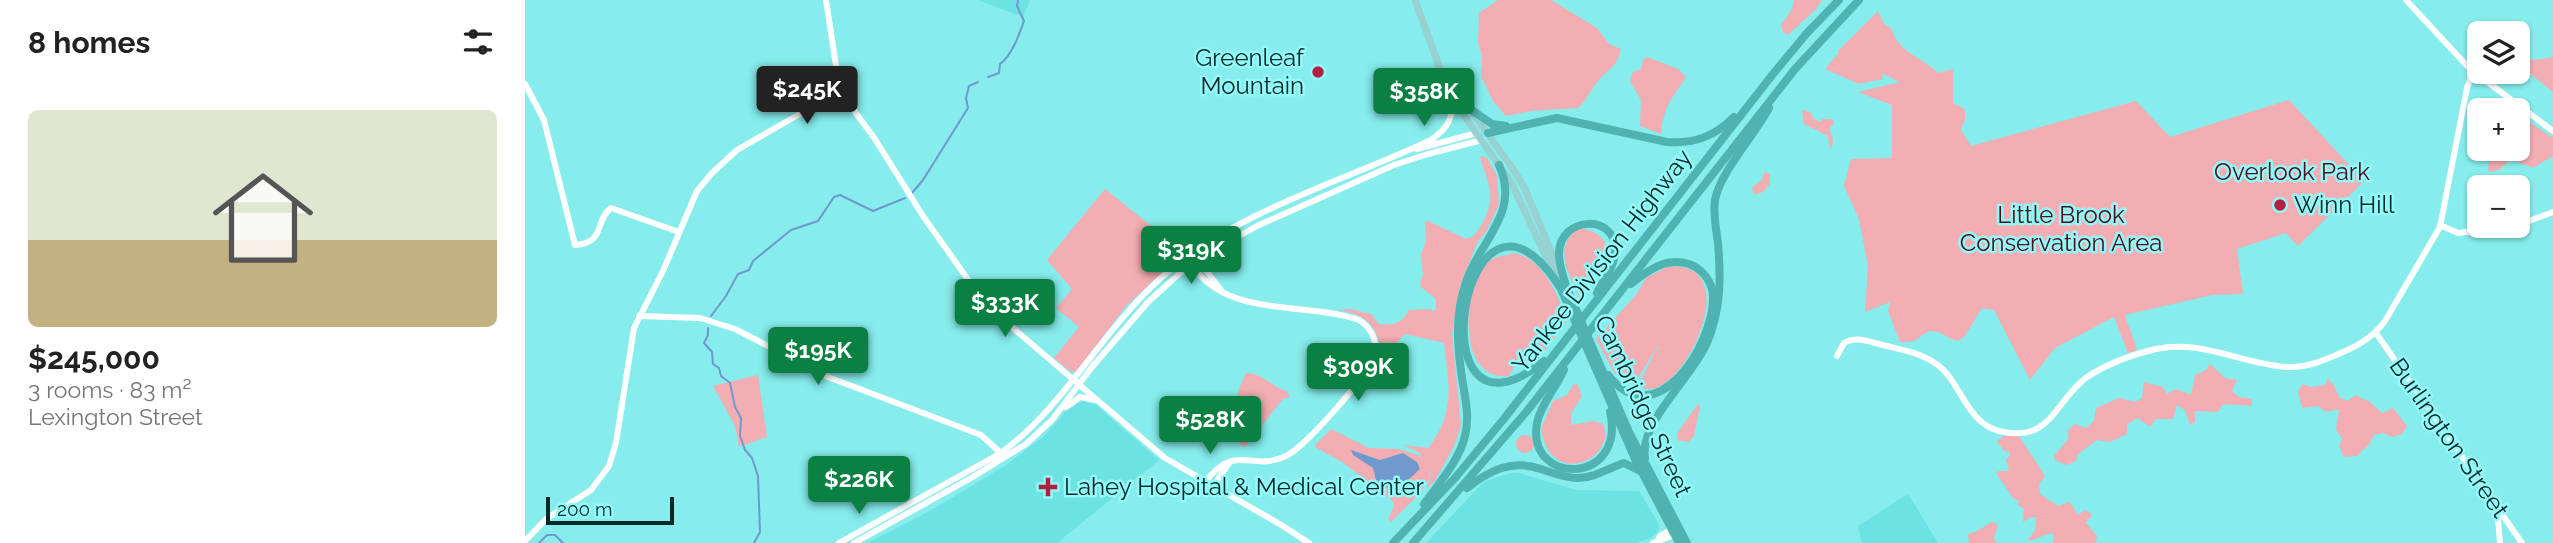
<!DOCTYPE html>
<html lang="en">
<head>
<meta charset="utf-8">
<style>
	:root { --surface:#fff; --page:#f2f2f2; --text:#222; --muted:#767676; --line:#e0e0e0; --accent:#0b8043 }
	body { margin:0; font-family:Raleway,sans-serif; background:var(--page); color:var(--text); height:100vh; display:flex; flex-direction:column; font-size:26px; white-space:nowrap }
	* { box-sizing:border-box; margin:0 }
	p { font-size:23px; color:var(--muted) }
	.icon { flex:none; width:38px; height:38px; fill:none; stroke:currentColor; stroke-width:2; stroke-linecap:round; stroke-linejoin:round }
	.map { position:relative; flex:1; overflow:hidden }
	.drawer { display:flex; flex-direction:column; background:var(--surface); width:525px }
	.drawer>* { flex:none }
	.tools { position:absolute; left:1942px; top:21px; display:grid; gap:14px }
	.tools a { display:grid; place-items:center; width:63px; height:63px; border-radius:10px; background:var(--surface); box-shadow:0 2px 5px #0004; font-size:35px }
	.scale { position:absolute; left:21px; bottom:18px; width:128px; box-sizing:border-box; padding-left:7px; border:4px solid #052828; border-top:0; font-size:19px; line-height:24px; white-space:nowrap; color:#052828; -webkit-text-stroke:5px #93fafa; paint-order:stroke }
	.price { position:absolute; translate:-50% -60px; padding:0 16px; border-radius:7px; background:var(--accent); color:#fff; font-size:23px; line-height:46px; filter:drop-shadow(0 2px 4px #0008) }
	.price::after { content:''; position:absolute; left:50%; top:42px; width:21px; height:16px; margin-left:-10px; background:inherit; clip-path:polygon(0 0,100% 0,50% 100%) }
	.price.current { background:#222; color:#fff }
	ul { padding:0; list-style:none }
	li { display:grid; align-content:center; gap:14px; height:371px; padding:0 28px }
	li+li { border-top:2px solid var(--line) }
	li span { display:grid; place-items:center; height:217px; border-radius:10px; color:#555 }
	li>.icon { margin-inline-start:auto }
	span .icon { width:126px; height:126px; fill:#fffc; stroke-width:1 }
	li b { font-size:30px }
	h2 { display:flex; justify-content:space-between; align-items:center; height:84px; padding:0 28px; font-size:30px }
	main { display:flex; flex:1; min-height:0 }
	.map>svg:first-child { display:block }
	.built { fill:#6ce2e2 }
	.green { fill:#f2aeb2 }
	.water { fill:#7099ce }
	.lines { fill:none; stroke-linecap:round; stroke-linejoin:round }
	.stream { stroke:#7099ce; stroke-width:2 }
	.secondary { stroke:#fff; stroke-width:6 }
	.primary { stroke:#97d1d1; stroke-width:7 }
	.highway { stroke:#51b2b2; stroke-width:8 }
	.poi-dot { fill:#b21f3f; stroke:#93fafa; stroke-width:2.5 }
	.labels { text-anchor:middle; stroke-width:5; stroke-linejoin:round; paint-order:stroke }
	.poi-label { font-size:24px; fill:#052828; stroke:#93fafa; text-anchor:start }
	.park-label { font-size:24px; fill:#4f0c19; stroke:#93fafa }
	.street-label { font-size:24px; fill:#052828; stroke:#93fafa }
</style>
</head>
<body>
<main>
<section class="drawer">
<h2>8 homes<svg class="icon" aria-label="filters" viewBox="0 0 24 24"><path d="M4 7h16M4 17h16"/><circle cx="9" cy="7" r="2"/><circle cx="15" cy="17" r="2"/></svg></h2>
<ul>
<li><span style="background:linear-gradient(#dfe7d0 60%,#c2b280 0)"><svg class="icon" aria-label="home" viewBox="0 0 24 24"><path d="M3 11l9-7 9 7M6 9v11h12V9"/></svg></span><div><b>$245,000</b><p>3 rooms · 83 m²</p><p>Lexington Street</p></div></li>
</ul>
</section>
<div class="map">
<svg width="2028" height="543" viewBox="0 0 2028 543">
	<rect width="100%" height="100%" fill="#86ecec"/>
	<g class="built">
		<path d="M453 0H505L498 17Z"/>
		<path d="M557 401 571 405 634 460 532 543H343L410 508 481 465 518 437 542 410Z"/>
		<path d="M985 473H994L1051 490 1114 491 1134 524 1133 531 1126 538 1110 543H901L953 488 961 481Z"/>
		<path d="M1383 494 1413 543H1337L1333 526Z"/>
	</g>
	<g class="green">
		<path d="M973 0H1026L1072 28 1084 44 1096 49C1091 70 1081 69 1070 85 1064 93 1061 101 1053 108L1006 111 981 116 968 101 956 76 957 56 953 43 954 13Z"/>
		<path d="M1269 0H1297L1291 9 1263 35 1258 32 1256 25 1267 9Z"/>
		<path d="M1353 11 1359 24 1366 28C1374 54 1396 56 1413 73L1428 69V103L1440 109V119L1436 130 1446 146 1611 101 1645 137 1764 100 1839 181 1773 246 1761 233 1712 249 1718 294 1687 295 1600 315 1612 350 1603 353 1589 317 1530 348 1505 380 1469 310 1457 308 1440 336 1433 341C1424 340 1416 330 1407 331 1394 332 1397 344 1375 342L1363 311 1365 302 1340 312 1343 266 1334 219 1319 186 1326 159 1367 158V105L1333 92 1375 82 1356 73 1358 79 1334 84 1300 69 1313 54V51Z"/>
		<path d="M1122 57 1153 69 1161 77 1143 104 1137 123 1136 134 1115 126 1116 100 1105 81 1108 72 1116 69 1118 60Z"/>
		<path d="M1993 57 2010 60 2028 57V92L1993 64Z"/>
		<path d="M1277 110 1285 112 1289 119 1295 122 1297 119H1307L1309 123 1304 129 1308 139 1307 149 1304 145 1303 136 1279 124Z"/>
		<path d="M1993 119 2002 120 2028 138V156L2008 168C1973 152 1988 169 1965 172L1963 169 1966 150 1993 149Z"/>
		<path d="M957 156 962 158 972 176 974 204 962 230 952 243 935 286 927 334 936 426 929 446 910 481 901 489 906 474 899 462 904 471 905 477 895 493 866 522 863 519 869 507 867 500 817 462 790 447 791 444 806 429 844 448 874 449 896 456 898 460 895 453 879 445 903 448C931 413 924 384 919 343L880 334 863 352 855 346C850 321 836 314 813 310L825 309 846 314 854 324C870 325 876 324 884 310L906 309 907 312 911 310V299L896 287 895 283 898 275 896 255 901 240 900 222 903 221 941 239C950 237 952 232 957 224 972 198 964 185 955 158Z"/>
		<path d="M1240 172 1245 174V184L1238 192 1229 195 1227 187 1236 181Z"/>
		<path d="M580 189 659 252 601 306 552 371 546 372 529 358 554 327 531 308 547 289 522 260Z"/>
		<path d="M1053 229C1066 228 1079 236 1082 248 1080 267 1073 266 1066 279 1061 286 1062 293 1056 300 1046 279 1026 247 1053 229Z"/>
		<path d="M988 253C1017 257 1035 296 1041 323L1009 365 994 359 984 376C928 383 938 275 967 259 973 256 981 256 988 253Z"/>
		<path d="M1142 267C1228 258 1152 413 1115 386V383L1129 353 1137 345C1122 353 1120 379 1104 383L1090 374 1071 339 1111 295 1121 278Z"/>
		<path d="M1685 364 1700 378 1712 380 1707 391 1714 397 1727 399V406L1698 404 1693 412 1670 411V422L1665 425 1660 410 1652 405 1648 419H1631L1625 427 1613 418 1602 424V434L1585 442 1572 440 1553 454 1551 461 1541 465 1530 460 1529 456 1544 438 1542 431 1550 424 1561 428 1569 421 1571 408 1594 398 1610 402 1617 398 1619 382 1638 387 1642 394 1651 389 1666 395 1670 375 1681 370Z"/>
		<path d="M721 373C738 373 747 388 762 391L765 397 758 399 753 405 720 447 714 444C709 421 709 395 721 373Z"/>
		<path d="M233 375 242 437 214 447 210 426 188 386Z"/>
		<path d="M1803 379 1809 385 1814 397 1823 401 1830 395 1845 402 1857 413 1868 408 1882 426 1877 434 1867 437 1858 433 1849 435 1845 443 1832 456 1819 457 1814 446 1817 439 1811 429 1814 409 1801 412 1793 406 1777 408 1773 392 1777 384 1786 387 1800 385Z"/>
		<path d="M1052 384 1057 396 1046 414V425L1069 421 1078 424C1093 458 1026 491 1016 429L1028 401 1042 395 1048 385Z"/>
		<path d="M1173 404 1175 407 1169 436 1163 442 1152 440 1153 432Z"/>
		<circle cx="1000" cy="444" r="9"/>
		<path d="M1479 436H1494L1520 476 1514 484 1515 494 1533 506 1545 502 1553 515 1560 510 1567 514 1561 523 1572 536 1571 543H1528L1529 535 1526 533 1505 541 1503 539 1510 531 1511 517H1506L1498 522 1499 508 1492 505 1494 501 1488 498 1471 473 1474 471H1484L1481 459 1485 456 1484 452 1478 450 1472 441Z"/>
		<path d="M1468 522 1473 525 1469 538 1471 543H1444L1443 534C1454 532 1458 526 1468 522Z"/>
	</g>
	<path class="water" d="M826 450 855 460 878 453 892 462 895 469 884 479 879 489H864L851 480 848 468 828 455Z"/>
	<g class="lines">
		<g class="stream">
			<path d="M463 77 474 73 475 64C487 55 494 35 499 21L492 6 493 0"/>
			<path d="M387 193 398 180 443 108 441 98 444 86 453 82"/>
			<path d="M186 316 201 296 213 274 224 270 228 261 266 230 293 221 309 197 315 195 348 211 380 198"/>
			<path d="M183 328V335L179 343 187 352 188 364 194 368 196 376 205 383 210 407 216 418 215 436 220 450 227 458 233 476 235 532 229 543"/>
			<path d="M14 543 22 535H30L38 543"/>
		</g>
		<g class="secondary">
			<path d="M1881 0 1945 69 2028 131"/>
			<path d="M0 84 19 120 50 245C81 243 69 221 86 208L154 232"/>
			<path d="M310 85 350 139 398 216 461 305 640 458 758 526 784 543"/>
			<path d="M892 149 952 133"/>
			<path d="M1915 225 1933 233 1990 226"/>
			<path d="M1993 225 2028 212"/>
			<path d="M673 260 696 290"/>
			<path d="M666 263C699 319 780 301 834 320 847 328 853 342 849 356 844 375 779 448 761 456 726 473 712 441 680 482"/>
			<path d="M114 316 175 318 210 329 303 377 456 435 478 455"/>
			<path d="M1851 333 1997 543"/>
			<path d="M1312 356 1319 343C1330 336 1342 341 1354 344 1372 349 1394 352 1410 363 1436 380 1440 422 1474 431 1527 444 1529 401 1562 377 1582 364 1609 354 1631 349 1676 339 1717 364 1762 367 1782 368 1800 360 1818 352 1835 345 1849 336 1860 321L1915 227 1942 88 1948 72"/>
			<path d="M541 407 555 397 571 400"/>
			<path d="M688 487 704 463"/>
			<path d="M1972 507 1975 543"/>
			<path d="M0 541 21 519 66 490 84 466 91 443 109 328 138 271 172 191 187 173 212 150 299 100 312 81V72L301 0"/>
			<path d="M1132 542 1135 536 1146 530"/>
			<path d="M314 543 476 453C541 405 577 330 637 277 714 209 815 183 906 140 922 129 929 118 927 98"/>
			<path d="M329 543 446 478 501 444 527 420 567 367 624 301 654 274 682 254 732 226 869 165 903 154 957 140"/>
			<path d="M1128 543 1149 535"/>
		</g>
		<g class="primary">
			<path d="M890 0 921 85 933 107 987 184 1034 285"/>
			<path d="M917 70 990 172 1000 189 1034 270"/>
		</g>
		<g class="highway">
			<path d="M945 109 967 124 981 126"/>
			<path d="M963 133 1032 118 1142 142C1170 144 1190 136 1209 117"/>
			<path d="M1072 293C1078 280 1089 268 1090 253 1094 213 1034 215 1034 254 1034 265 1038 276 1041 286L1104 432 1162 543"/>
			<path d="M1019 361C885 469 938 132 1036 289L1110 459 1154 543"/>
			<path d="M1039 370C1031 388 1016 404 1012 423 1001 487 1102 485 1085 412"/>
			<path d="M1083 375C1131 437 1189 344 1188 297 1188 283 1178 269 1164 264 1141 257 1123 270 1106 284"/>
			<path d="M1120 458C1114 422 1167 378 1182 343 1196 310 1196 278 1193 243 1191 229 1188 214 1190 200 1195 172 1230 135 1244 108"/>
			<path d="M942 488C965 470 987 459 1016 469 1028 473 1040 478 1053 478 1070 478 1083 468 1099 463L1115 471"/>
			<path d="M899 504C914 483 934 461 940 436 945 417 940 397 937 378 932 345 930 314 941 282 955 240 996 213 974 165"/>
			<path d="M868 543 930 478 978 420 1248 74 1282 33 1314 0"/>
			<path d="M888 543 1002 411 1270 69 1334 0"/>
		</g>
	</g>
	<g class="poi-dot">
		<circle cx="793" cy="72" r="7"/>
		<circle cx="1755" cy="205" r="7"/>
		<path d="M519.5 476.5h7v7h7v7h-7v7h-7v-7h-7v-7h7z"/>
	</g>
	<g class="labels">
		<g class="poi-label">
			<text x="779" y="66" text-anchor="end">Greenleaf<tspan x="779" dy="28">Mountain</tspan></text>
			<text x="1769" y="213">Winn Hill</text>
			<text x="539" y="495">Lahey Hospital &amp; Medical Center</text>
		</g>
		<g class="park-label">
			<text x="1767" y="180">Overlook Park</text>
			<text x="1536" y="223">Little Brook<tspan x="1536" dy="28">Conservation Area</tspan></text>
		</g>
		<g class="street-label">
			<text transform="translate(1077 261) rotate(-52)" y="8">Yankee Division Highway</text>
			<text transform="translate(1118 406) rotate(65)" y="8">Cambridge Street</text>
			<text transform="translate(1924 438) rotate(55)" y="8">Burlington Street</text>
		</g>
	</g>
</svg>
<div class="tools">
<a><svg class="icon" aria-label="layers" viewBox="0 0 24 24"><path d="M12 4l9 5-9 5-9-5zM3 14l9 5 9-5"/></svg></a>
<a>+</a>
<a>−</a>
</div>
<div class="scale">200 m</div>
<b class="price current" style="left:282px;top:126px">$245K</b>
<b class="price" style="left:899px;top:128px">$358K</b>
<b class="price" style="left:666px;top:286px">$319K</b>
<b class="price" style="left:480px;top:339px">$333K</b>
<b class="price" style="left:293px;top:387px">$195K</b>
<b class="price" style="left:833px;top:403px">$309K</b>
<b class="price" style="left:685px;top:456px">$528K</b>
<b class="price" style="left:334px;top:516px">$226K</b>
</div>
</main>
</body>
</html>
